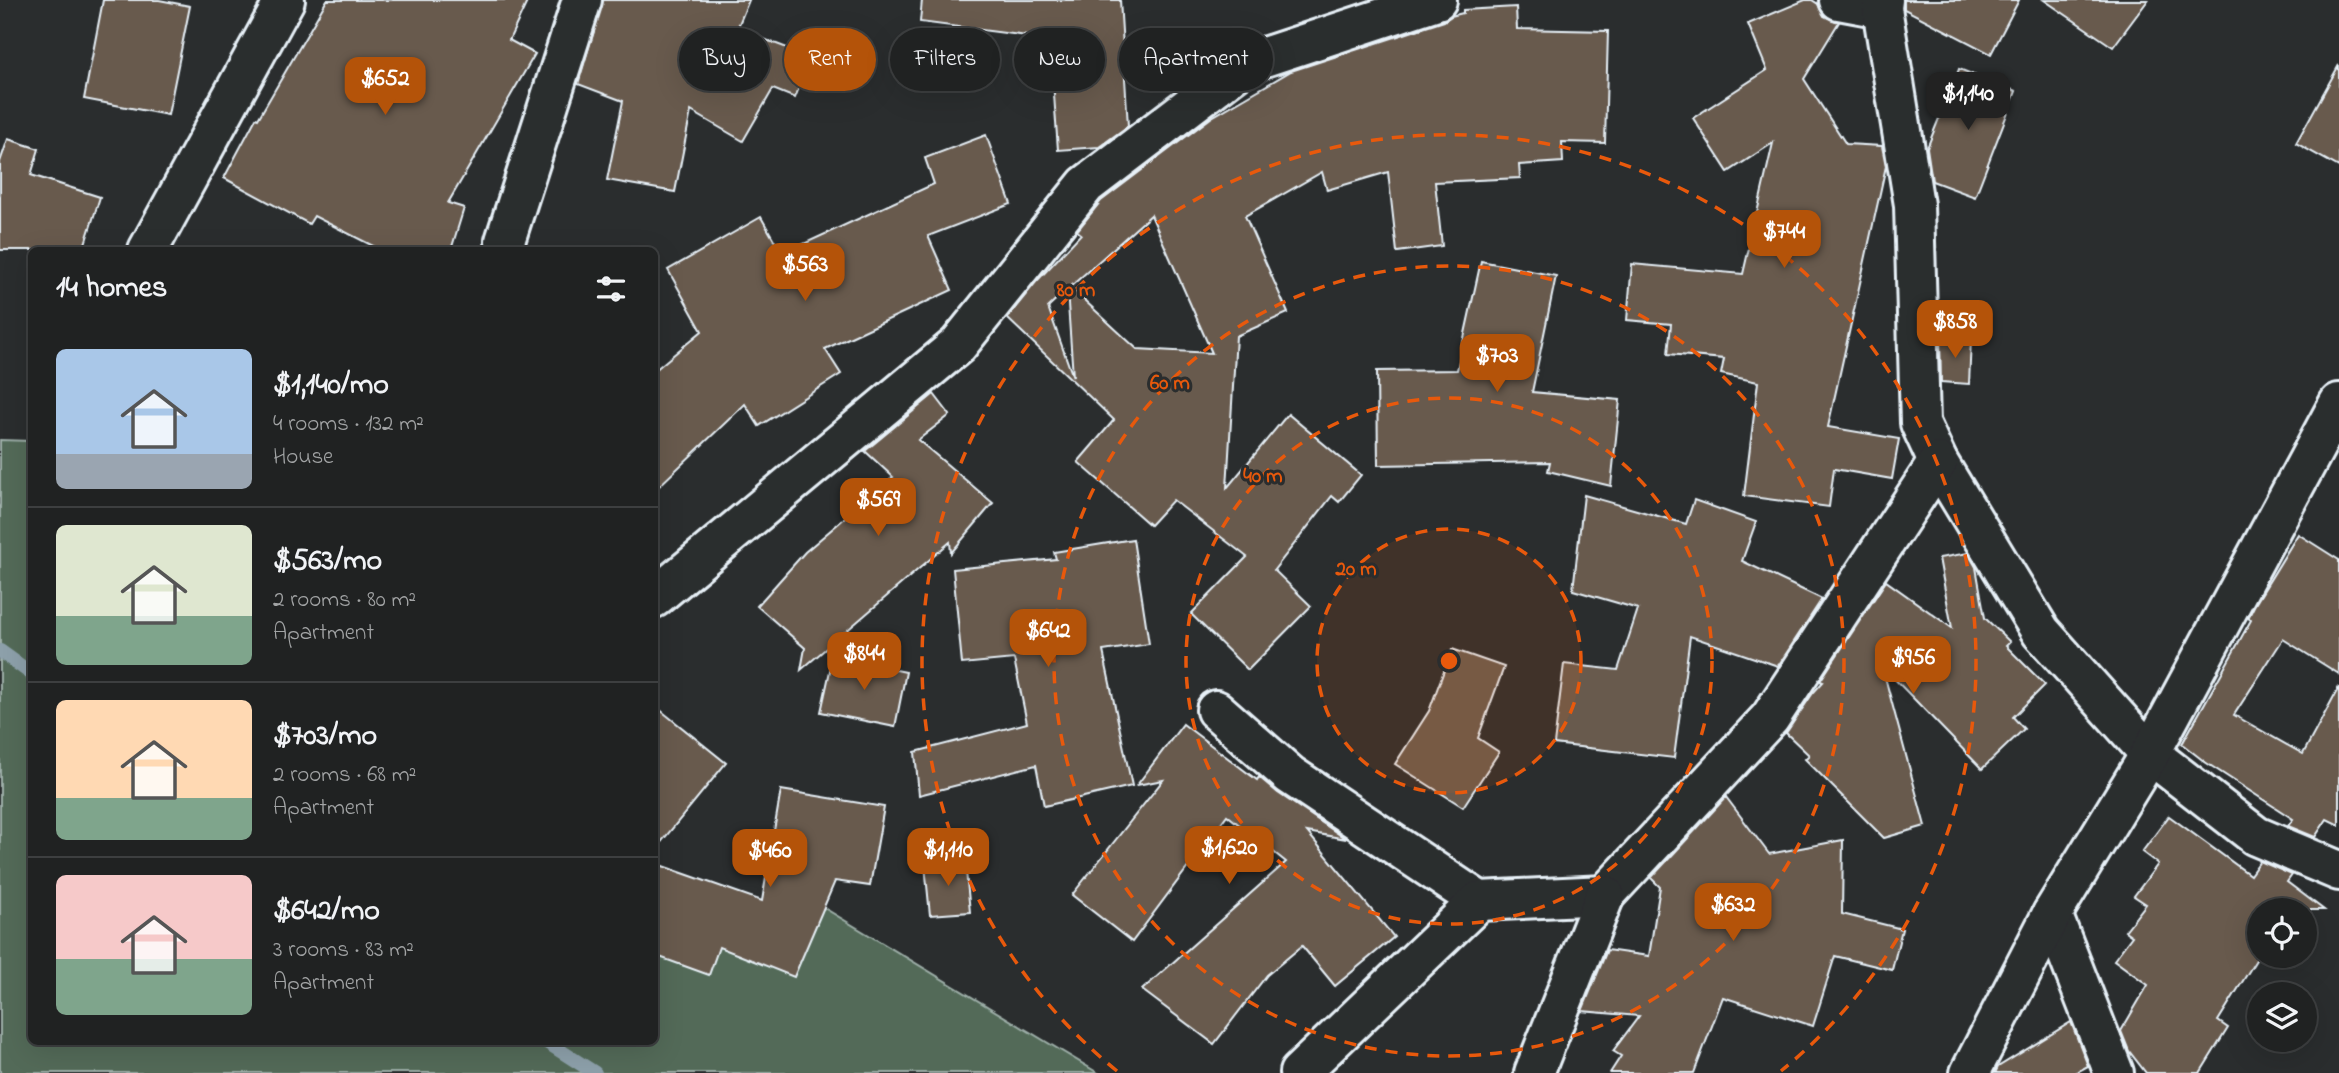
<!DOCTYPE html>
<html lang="en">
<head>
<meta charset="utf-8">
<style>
	:root { --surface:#202222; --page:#2d2f2f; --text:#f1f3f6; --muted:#a2a4a5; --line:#3d3f40; --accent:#b45309 }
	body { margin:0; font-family:"Indie Flower",sans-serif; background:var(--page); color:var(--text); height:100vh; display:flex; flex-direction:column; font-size:26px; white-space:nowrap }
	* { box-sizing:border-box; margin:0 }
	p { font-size:23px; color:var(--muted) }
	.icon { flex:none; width:38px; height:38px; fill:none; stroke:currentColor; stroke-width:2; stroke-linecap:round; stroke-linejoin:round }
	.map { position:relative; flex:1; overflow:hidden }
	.details { position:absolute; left:28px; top:247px; width:630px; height:798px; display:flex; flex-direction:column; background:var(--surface); border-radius:10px; box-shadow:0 7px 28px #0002,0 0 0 2px var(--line) }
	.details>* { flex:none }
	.banner { position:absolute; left:679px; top:28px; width:665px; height:63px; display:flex; gap:14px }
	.tools { position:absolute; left:2247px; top:898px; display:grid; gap:14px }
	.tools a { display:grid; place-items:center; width:70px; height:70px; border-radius:50%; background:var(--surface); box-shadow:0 7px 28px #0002,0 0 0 2px var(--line); font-size:35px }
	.price { position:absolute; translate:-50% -60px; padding:0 16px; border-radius:14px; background:var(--accent); color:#fff; font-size:23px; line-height:46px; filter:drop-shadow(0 2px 4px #0008) }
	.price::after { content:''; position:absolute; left:50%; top:42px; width:21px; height:16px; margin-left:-10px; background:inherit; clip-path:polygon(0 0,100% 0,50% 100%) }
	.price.active { background:#222; color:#fff }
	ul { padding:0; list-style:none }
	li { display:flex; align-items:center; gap:21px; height:175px; padding:0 28px }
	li+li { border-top:2px solid var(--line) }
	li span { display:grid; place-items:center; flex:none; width:196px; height:140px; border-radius:10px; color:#555 }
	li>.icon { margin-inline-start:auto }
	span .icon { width:84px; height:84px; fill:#fffc; stroke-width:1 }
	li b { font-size:30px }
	h2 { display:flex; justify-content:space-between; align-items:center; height:84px; padding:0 28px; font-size:30px }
	.pill { padding:0 24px; border-radius:32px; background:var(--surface); box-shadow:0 7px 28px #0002,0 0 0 2px var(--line); font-size:24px; line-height:63px }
	.pill.active { background:var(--accent); color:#fff }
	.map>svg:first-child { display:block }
	.green { fill:#526b58; stroke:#9daea8; stroke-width:2 }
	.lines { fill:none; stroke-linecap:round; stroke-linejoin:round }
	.stream { stroke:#8da0aa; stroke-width:14 }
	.building { fill:#685a4e; stroke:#e8f1f8; stroke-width:2; fill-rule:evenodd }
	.minor-casing { stroke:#e8f1f8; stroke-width:44 }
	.minor { stroke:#2a2d2e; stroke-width:38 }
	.ring { fill:none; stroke:#e8590c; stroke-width:3.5; stroke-dasharray:12 9 }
	.centre { fill:#e8590c; stroke:#2a2d2e; stroke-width:3.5 }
	.ring-label { font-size:21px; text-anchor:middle; font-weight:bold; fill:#e8590c; stroke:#2a2d2e; stroke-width:6; stroke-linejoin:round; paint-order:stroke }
</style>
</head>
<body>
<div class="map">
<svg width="2339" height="1073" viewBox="0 0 2339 1073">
	<rect width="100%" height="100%" fill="#2a2d2e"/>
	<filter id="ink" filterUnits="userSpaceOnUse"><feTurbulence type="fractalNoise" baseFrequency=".0143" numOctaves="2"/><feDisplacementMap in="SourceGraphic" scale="14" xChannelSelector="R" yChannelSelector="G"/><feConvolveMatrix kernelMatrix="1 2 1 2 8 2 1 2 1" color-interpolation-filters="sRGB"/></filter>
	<g filter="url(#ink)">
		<path class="green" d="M0 440 31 441 32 1041H654L655 906 770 905 824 908 1098 1073H0Z"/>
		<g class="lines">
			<g class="stream">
				<path d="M0 651 32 674"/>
				<path d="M545 1041 595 1073"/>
			</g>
		</g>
		<g class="building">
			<path d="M103 0H159L190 6 168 115 84 99Z"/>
			<path d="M327 0H528L509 40 535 54 448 203 464 208 451 250H381L314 216 309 224 224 178 256 118 258 119Z"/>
			<path d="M603 0H749L737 29 811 57 795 98 773 89 743 141 691 111 675 192 607 180 623 101 578 84Z"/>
			<path d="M922 0H1120L1128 126 1099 147 1058 150 1050 39 920 22Z"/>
			<path d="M1805 0H1812L1818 4 1824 16 1839 22 1804 79 1846 144 1882 146 1886 166 1828 427 1899 439 1892 479 1834 469 1829 507 1744 496 1758 382 1721 374 1724 359 1668 354 1671 324 1627 320 1632 264 1743 274 1773 143 1728 172 1693 118 1767 70 1748 24Z"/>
			<path d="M1904 0H2019L1991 54 1904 9Z"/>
			<path d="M2044 0H2148L2113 47Z"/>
			<path d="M1516 7 1517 29 1608 31 1605 143 1562 142 1563 162 1519 165 1520 178 1435 182 1442 246 1397 252 1388 172 1327 190 1322 172 1245 216 1288 313 1236 336 1227 488 1288 414 1361 475 1339 502 1332 496 1274 570 1311 606 1248 670 1191 614 1247 557 1173 500 1150 525 1078 462 1114 420 1007 318 1036 282 1081 234 1077 231 1101 201 1212 117 1291 71 1444 21 1451 16 1463 13V10ZM1151 215 1212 353 1137 349 1070 287ZM1067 289 1073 377 1048 307Z"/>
			<path d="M2339 65V167L2296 143Z"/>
			<path d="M1959 69 2016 91 1975 197 1932 181 1927 148Z"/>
			<path d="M986 135 1011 204 928 236 952 290 825 349 841 374 759 426 745 404 654 491V371L702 331 668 270 761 217 782 254 934 184 925 158Z"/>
			<path d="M8 139 39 149 31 175 100 197 83 250H0V162Z"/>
			<path d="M1481 261 1556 276 1532 392 1620 400 1611 486 1548 471 1550 462 1378 465 1377 371 1457 370Z"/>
			<path d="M1940 338 1971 339 1969 384 1941 382Z"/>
			<path d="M934 394 950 415 918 440 993 503 951 553 950 542 801 670 805 648 757 606 805 552 893 477 865 451Z"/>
			<path d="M1584 495 1686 524 1694 500 1756 522 1742 561 1822 599 1778 666 1690 636 1674 758 1554 744 1564 664 1618 670 1638 609 1573 590Z"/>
			<path d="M2298 534 2339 560V674L2283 639 2234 715 2303 754 2339 687V825L2327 819 2315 837 2288 826 2293 819 2205 762 2182 744 2251 620 2248 618 2254 606Z"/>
			<path d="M1133 539 1149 644 1103 651 1132 786 1044 806 1036 765 919 795 915 752 1027 723 1014 659 962 664 953 569 1056 559 1054 552Z"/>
			<path d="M1968 553 1976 567 1985 618 2010 642 2006 646 2045 685 2013 717 2024 729 1982 769 1882 666 1925 826 1884 838 1805 759 1809 755 1786 733 1813 693 1823 682 1820 681 1886 581 1952 628 1939 558Z"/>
			<path d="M1452 649 1504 667 1478 738 1499 752 1463 807 1395 764 1429 711Z"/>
			<path d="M833 657 906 672 895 727 821 712Z"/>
			<path d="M654 705 726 763 654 851Z"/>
			<path d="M1183 724 1257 780 1259 777 1278 793 1346 839 1307 832 1394 937 1335 986 1302 946 1267 975 1214 1044 1142 990 1286 862 1227 815 1132 942 1072 895 1163 780 1137 785Z"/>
			<path d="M781 790 884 807 870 886 835 881 794 977 719 947 709 975 654 955V863L762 901Z"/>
			<path d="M1726 797 1769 854 1843 840 1842 914 1902 929 1892 970 1835 956 1813 1026 1723 997 1694 1073H1610L1621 1056 1613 1051 1639 1016 1582 1011 1607 950 1649 956 1660 887 1651 878Z"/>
			<path d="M2169 816 2250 875 2260 861 2292 875 2287 882 2324 910H2259V955L2218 1021 2228 1028 2200 1073H2146L2129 1051 2121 1031 2148 985 2114 960 2132 936 2125 931 2146 904 2134 896 2158 864 2142 852Z"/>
			<path d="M965 861 970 912 930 915 925 865Z"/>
			<path d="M2071 1022 2088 1066 2075 1073H1995L1998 1067Z"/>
		</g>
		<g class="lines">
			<g class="minor-casing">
				<g id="minor">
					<path d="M1839 0 1882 8"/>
					<path d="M1883 0 1882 8 1914 205 1920 423 1938 462 2041 632 2150 754 2256 836 2339 871"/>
					<path d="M505 241 582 0"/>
					<path d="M148 250 285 0"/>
					<path d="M654 598 958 345 1086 185 1246 63 1437 0"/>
					<path d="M1216 710 1290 775 1479 901"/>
					<path d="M2052 914 2114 1073"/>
					<path d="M1299 1073 1479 901 1605 895 1770 718 1938 462"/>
					<path d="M1534 1073 1605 895"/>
					<path d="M1970 1073 2052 914 2150 754 2339 403"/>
				</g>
			</g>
			<use href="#minor" class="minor"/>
		</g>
	</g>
	<circle cx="1449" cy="661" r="132" fill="#e8590c" fill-opacity=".12"/>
	<g class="ring">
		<circle cx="1449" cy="661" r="132"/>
		<circle cx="1449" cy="661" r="263"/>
		<circle cx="1449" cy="661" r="395"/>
		<path d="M1117 1071A527 527 0 1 1 1781 1071"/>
	</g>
	<circle cx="1449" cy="661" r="10" class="centre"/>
	<g class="ring-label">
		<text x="1076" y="296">80 m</text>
		<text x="1170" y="389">60 m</text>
		<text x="1263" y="482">40 m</text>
		<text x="1356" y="575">20 m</text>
	</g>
</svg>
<div class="tools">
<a><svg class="icon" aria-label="locate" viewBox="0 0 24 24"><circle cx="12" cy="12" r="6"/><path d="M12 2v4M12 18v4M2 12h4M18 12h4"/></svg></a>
<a><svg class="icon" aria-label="layers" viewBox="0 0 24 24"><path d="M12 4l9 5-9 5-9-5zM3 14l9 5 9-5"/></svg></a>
</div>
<b class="price" style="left:385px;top:117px">$652</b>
<b class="price active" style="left:1968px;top:132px">$1,140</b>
<b class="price" style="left:1784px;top:270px">$744</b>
<b class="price" style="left:805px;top:303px">$563</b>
<b class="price" style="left:1955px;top:360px">$858</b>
<b class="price" style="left:1497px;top:394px">$703</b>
<b class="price" style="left:878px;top:538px">$569</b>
<b class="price" style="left:1048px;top:669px">$642</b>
<b class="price" style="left:864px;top:692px">$844</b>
<b class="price" style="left:1913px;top:696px">$956</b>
<b class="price" style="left:1229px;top:886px">$1,620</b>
<b class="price" style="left:948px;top:888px">$1,110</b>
<b class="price" style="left:770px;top:889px">$460</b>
<b class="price" style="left:1733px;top:943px">$632</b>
<div class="banner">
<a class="pill">Buy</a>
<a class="pill active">Rent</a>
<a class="pill">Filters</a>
<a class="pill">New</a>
<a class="pill">Apartment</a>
</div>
<section class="details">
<h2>14 homes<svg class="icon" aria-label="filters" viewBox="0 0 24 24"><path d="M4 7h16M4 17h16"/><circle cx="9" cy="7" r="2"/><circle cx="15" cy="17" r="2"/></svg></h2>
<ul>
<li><span style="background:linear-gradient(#a9c7e8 75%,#9aa5b1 0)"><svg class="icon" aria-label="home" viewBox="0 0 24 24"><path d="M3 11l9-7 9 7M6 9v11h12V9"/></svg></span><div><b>$1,140/mo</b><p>4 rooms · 132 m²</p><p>House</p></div></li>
<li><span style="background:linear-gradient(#dfe7d0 65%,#7fa58c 0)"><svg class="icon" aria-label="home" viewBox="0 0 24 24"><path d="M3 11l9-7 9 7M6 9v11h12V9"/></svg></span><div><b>$563/mo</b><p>2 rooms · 80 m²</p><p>Apartment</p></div></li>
<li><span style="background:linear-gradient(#ffd9b3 70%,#7fa58c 0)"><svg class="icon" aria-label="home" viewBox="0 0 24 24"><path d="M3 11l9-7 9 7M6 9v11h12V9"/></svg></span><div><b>$703/mo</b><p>2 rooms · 68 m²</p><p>Apartment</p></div></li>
<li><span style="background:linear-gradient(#f6c9c9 60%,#7fa58c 0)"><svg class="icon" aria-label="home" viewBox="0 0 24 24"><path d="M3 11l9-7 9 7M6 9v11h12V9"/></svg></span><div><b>$642/mo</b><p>3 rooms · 83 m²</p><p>Apartment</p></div></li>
</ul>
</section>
</div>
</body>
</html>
